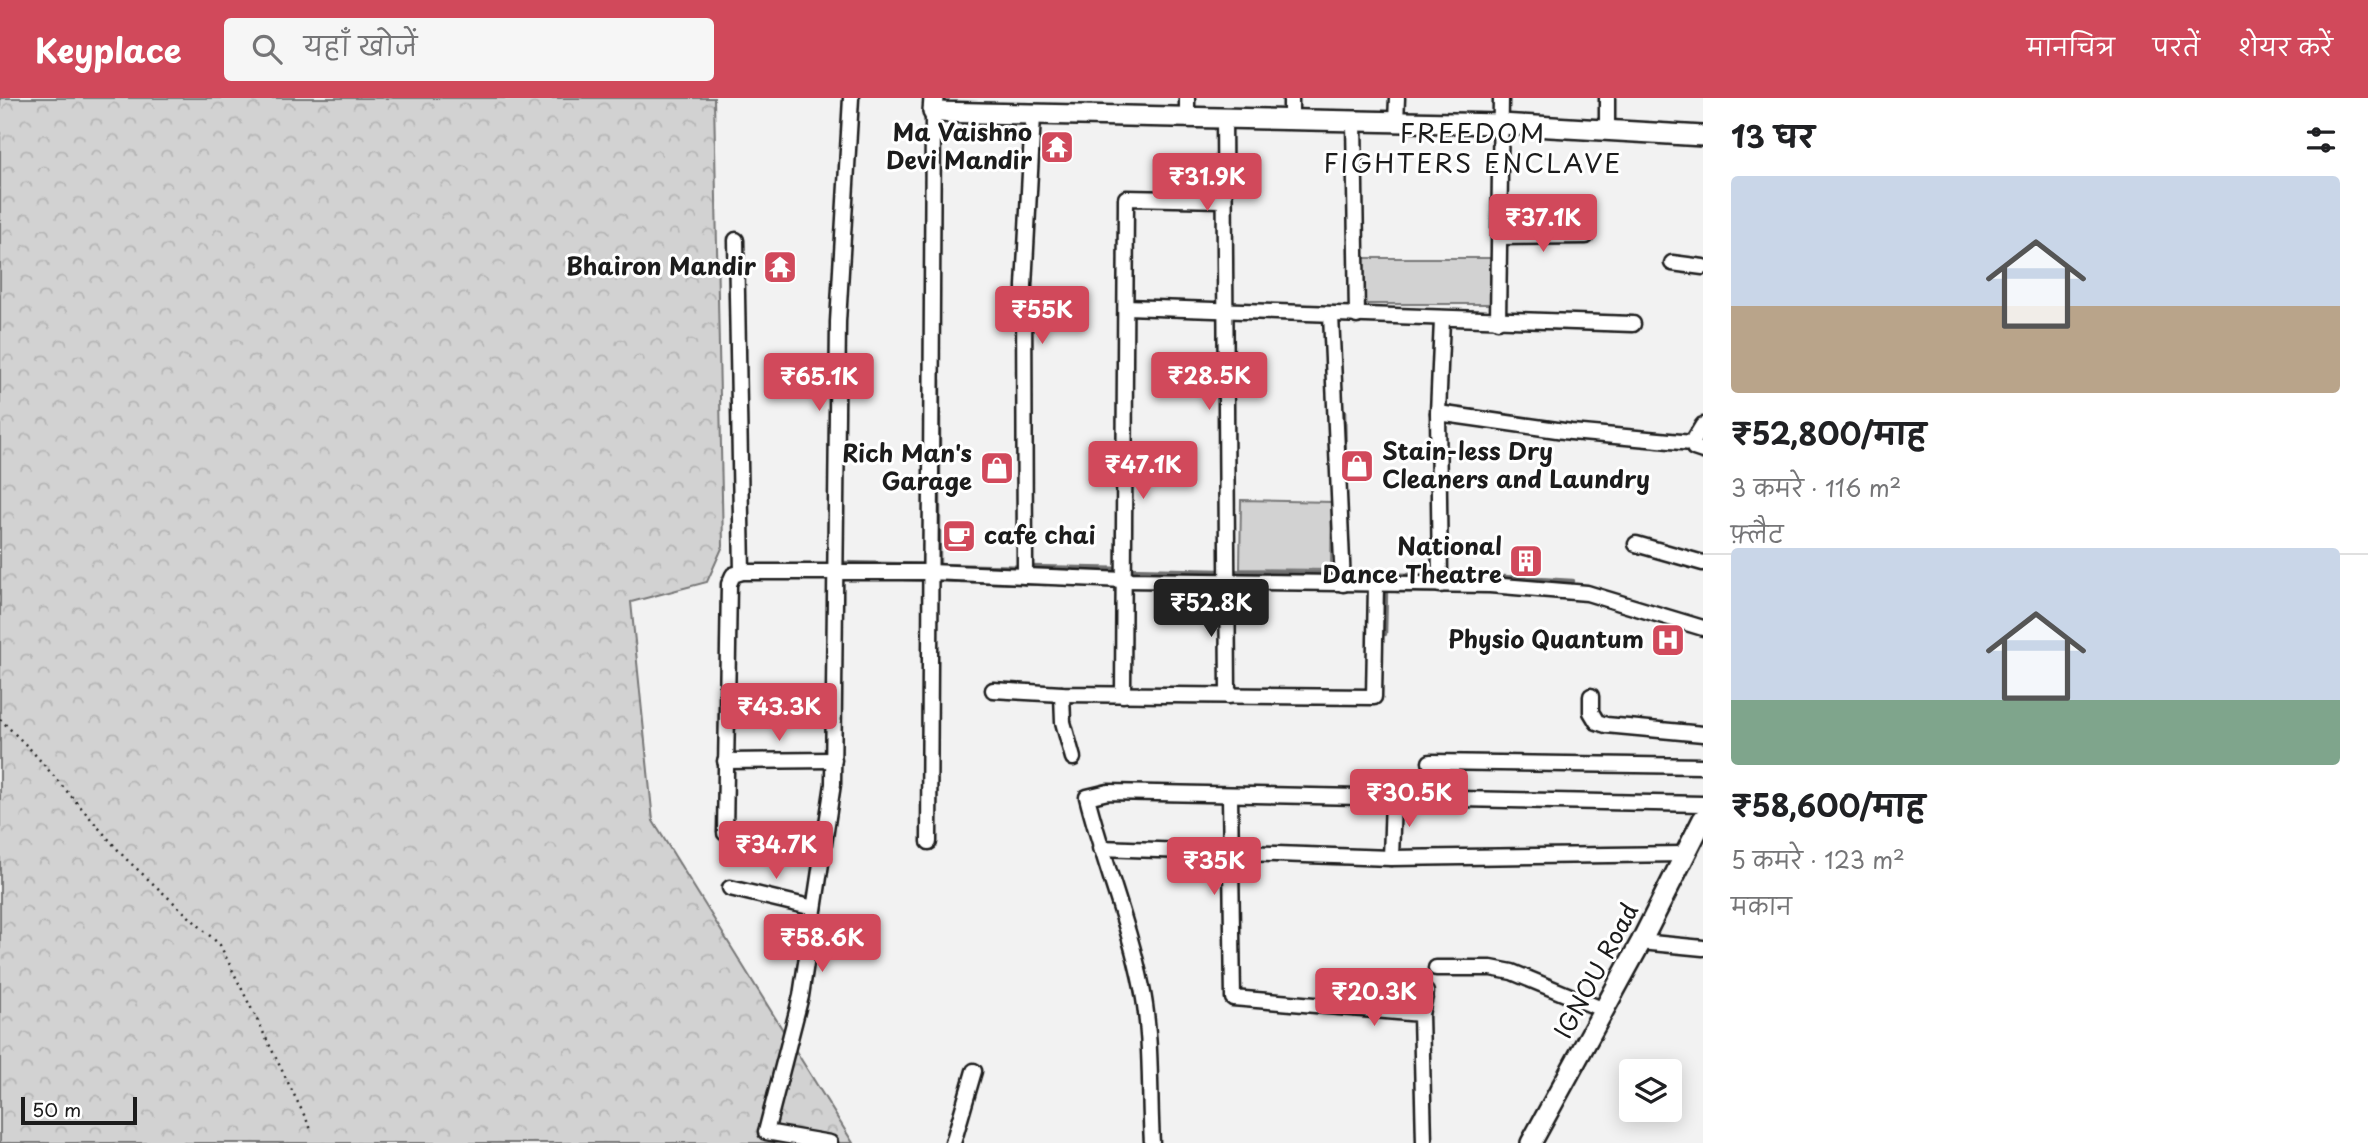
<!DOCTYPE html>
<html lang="hi">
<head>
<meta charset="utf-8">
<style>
	:root { --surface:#fff; --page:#f6f6f6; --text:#202124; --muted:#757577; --line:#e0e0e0; --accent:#d1495b }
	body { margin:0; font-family:"Playpen Sans","Playpen Sans Deva",sans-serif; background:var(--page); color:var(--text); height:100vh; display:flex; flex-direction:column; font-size:26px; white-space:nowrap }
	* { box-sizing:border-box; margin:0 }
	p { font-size:23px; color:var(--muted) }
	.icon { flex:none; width:38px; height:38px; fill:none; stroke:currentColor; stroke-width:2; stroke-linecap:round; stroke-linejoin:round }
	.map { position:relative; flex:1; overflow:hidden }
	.sheet { display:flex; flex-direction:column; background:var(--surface); width:665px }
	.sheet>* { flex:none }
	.fabs { position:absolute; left:1619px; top:961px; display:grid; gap:14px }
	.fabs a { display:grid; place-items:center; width:63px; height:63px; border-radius:7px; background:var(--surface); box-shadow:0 4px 18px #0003; font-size:35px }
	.scale { position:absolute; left:21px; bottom:18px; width:116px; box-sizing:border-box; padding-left:7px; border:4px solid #1c1c1c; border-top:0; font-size:19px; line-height:24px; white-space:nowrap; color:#1c1c1c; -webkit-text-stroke:5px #fff; paint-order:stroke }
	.price { position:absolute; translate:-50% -60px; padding:0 16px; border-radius:7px; background:var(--accent); color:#fff; font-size:23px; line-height:46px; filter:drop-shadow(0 2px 4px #0008) }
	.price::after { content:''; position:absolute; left:50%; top:42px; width:21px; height:16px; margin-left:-10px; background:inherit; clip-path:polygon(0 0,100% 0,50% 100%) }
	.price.current { background:#222; color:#fff }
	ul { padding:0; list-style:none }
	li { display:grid; align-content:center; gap:14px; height:371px; padding:0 28px }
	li+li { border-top:2px solid var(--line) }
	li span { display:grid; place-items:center; height:217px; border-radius:7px; color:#555 }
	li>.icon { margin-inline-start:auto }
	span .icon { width:126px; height:126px; fill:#fffc; stroke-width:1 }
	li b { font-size:30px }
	h2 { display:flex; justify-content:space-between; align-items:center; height:84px; padding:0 28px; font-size:30px }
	header { display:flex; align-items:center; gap:42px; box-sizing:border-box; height:98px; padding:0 35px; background:var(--accent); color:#fff }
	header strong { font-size:33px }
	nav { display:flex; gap:38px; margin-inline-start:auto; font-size:24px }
	.search { width:490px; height:63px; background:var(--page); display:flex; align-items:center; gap:18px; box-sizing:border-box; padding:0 24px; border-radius:7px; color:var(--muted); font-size:26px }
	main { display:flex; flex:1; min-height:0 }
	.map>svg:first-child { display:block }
	.forest { fill:url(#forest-crowns); stroke:#777; stroke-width:2 }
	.green { fill:#d2d2d2; stroke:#777; stroke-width:2 }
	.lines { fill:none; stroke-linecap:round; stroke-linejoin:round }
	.stream { stroke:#707070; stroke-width:4.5 }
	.street-casing { stroke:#1c1c1c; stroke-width:19 }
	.secondary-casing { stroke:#1c1c1c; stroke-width:24 }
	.path { stroke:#1c1c1c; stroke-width:2.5; stroke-dasharray:2 5; stroke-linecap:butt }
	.street { stroke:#fff; stroke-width:14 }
	.secondary { stroke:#fff; stroke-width:19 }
	.labels { text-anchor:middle; stroke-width:6; stroke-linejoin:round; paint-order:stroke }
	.poi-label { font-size:24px; font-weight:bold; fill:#1c1c1c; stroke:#fff; text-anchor:end }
	.street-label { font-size:24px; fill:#1c1c1c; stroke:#fff }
	.neighbourhood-label { font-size:26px; letter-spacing:2px; fill:#1c1c1c; stroke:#fff }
</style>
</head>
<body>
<header>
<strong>Keyplace</strong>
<div class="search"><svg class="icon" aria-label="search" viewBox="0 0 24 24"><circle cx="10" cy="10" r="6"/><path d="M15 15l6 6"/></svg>यहाँ खोजें</div>
<nav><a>मानचित्र</a><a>परतें</a><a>शेयर करें</a></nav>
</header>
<main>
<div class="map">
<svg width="1703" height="1045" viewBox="0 0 1703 1045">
	<defs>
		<pattern id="forest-crowns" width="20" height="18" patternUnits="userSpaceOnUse" patternTransform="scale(1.75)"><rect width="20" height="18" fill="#d2d2d2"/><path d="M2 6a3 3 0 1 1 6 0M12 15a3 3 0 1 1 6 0" fill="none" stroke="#b4b4b4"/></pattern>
	</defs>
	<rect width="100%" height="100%" fill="#f2f2f2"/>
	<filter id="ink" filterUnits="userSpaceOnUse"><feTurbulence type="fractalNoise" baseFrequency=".0143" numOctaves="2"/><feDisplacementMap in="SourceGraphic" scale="14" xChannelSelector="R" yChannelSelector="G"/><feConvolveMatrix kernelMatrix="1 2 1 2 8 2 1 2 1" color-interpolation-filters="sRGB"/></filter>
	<g filter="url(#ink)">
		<path class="forest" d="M0 0H714L723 448 707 484 631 504 653 723 853 1045H0Z"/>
		<g class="green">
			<rect x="1364" y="160" width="126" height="46"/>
			<path d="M1241 402 1332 404 1331 472 1240 471Z"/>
		</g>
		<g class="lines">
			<g class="stream">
				<path d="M939 282V466"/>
				<path d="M1344 313 1345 368"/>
				<path d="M1447 458V478"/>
				<path d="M843 465 1504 479 1573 483"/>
				<path d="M904 481 1046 486"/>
				<path d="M1397 493 1497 494"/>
				<path d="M1385 536 1386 492"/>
			</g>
			<g class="street-casing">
				<g id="street">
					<path d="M1187 0V18"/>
					<path d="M1291 0V21"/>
					<path d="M1607 0V31"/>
					<path d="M1224 18 1228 598"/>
					<path d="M1354 22 1357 218"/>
					<path d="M1396 24 1397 0"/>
					<path d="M1499 139 1586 138"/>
					<path d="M736 142 742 474"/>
					<path d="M1672 165 1703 169"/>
					<path d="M1126 209 1633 226"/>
					<path d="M1331 217 1343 486"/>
					<path d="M1498 223 1501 0"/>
					<path d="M1438 315 1571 334 1692 345 1694 350 1703 353"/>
					<path d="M1692 345 1703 327"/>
					<path d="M1636 446 1703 465"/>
					<path d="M1025 478 1024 188 1033 18"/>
					<path d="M1440 487 1438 315 1442 222"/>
					<path d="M993 592 1062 596 1374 599 1376 486"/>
					<path d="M1062 596 1063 624 1073 660"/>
					<path d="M1123 597 1126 100 1224 102"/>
					<path d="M1591 598V614L1597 624 1606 627 1703 636"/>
					<path d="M725 663 834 662"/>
					<path d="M1430 664 1703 668"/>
					<path d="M1230 698 1233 900 1421 916 1424 1045"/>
					<path d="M725 735 729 486 733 477 742 474H930L1125 482 1490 487 1587 495 1703 530"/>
					<path d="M929 744 933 14"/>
					<path d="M1100 750 1391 760 1684 756"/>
					<path d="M1391 760 1393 701"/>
					<path d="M730 790 814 810"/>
					<path d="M1641 844 1703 850"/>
					<path d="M1436 870H1491L1512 874 1604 912"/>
					<path d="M1421 916 1426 894"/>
					<path d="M830 1045 766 1034 801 898 833 686 838 224 851 0"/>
					<path d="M953 1045 974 973"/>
					<path d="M1152 1045C1149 996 1152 938 1142 890 1129 825 1103 763 1087 699L1108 694 1703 706"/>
				</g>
			</g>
			<g class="secondary-casing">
				<g id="secondary">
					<path d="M934 0 933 14 1501 26 1703 38"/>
					<path d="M1531 1045 1641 844 1703 721"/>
				</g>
			</g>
			<path class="path" d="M0 621 31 652 125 760 220 847 311 1031"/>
			<use href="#street" class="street"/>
			<use href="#secondary" class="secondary"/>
		</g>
	</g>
	<defs>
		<g id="temple-square" transform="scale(1.75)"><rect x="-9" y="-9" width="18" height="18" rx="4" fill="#d1495b" stroke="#fff"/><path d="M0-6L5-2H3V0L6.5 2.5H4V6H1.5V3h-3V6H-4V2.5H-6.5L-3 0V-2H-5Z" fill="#fff"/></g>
		<g id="shop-square" transform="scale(1.75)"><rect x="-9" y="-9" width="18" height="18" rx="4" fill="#d1495b" stroke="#fff"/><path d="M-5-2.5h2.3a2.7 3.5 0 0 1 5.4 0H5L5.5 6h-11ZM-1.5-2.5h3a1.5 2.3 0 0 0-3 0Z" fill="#fff"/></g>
		<g id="cafe-square" transform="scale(1.75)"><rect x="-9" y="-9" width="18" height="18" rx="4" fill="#d1495b" stroke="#fff"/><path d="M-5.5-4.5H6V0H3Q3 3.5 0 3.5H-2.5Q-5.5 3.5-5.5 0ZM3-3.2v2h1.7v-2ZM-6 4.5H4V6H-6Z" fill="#fff"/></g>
		<g id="building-square" transform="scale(1.75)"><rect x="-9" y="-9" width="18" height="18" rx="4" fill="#d1495b" stroke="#fff"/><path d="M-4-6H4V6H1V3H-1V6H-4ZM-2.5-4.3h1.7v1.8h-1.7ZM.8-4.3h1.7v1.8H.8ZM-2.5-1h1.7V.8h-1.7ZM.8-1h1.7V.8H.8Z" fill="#fff"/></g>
		<g id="hospital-square" transform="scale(1.75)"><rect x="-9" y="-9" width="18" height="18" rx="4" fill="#d1495b" stroke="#fff"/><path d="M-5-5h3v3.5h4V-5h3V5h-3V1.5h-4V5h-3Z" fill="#fff"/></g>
	</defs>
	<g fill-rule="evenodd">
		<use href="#temple-square" x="1057" y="49"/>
		<use href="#temple-square" x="780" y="169"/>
		<use href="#shop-square" x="1357" y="368"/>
		<use href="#shop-square" x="997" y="370"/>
		<use href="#cafe-square" x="959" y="438"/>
		<use href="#building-square" x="1526" y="463"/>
		<use href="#hospital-square" x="1668" y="542"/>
	</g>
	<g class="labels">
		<g class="poi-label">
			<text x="1032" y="43">Ma Vaishno<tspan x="1032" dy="28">Devi Mandir</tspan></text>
			<text x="756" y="177">Bhairon Mandir</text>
			<text x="1382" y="362" text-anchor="start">Stain-less Dry<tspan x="1382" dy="28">Cleaners and Laundry</tspan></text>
			<text x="972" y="364">Rich Man's<tspan x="972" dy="28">Garage</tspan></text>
			<text x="984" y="446" text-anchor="start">cafe chai</text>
			<text x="1502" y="457">National<tspan x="1502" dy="28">Dance Theatre</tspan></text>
			<text x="1644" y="550">Physio Quantum</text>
		</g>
		<g class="street-label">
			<text transform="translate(1597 873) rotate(-62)" y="8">IGNOU Road</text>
		</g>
		<g class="neighbourhood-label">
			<text x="1473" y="45">FREEDOM<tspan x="1473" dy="30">FIGHTERS ENCLAVE</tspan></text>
		</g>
	</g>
</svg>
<div class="fabs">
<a><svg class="icon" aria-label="layers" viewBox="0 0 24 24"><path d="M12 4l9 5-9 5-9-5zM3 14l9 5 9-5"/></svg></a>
</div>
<div class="scale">50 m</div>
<b class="price" style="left:1207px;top:115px">₹31.9K</b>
<b class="price" style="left:1543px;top:156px">₹37.1K</b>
<b class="price" style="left:1042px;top:248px">₹55K</b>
<b class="price" style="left:1209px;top:314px">₹28.5K</b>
<b class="price" style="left:819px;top:315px">₹65.1K</b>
<b class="price" style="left:1143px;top:403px">₹47.1K</b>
<b class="price current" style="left:1211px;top:541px">₹52.8K</b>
<b class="price" style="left:779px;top:645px">₹43.3K</b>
<b class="price" style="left:1409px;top:731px">₹30.5K</b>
<b class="price" style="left:776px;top:783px">₹34.7K</b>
<b class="price" style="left:1214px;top:799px">₹35K</b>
<b class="price" style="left:822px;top:876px">₹58.6K</b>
<b class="price" style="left:1374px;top:930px">₹20.3K</b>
</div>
<section class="sheet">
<h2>13 घर<svg class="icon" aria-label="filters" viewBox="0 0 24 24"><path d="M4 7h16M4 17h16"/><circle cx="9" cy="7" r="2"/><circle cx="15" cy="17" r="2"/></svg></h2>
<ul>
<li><span style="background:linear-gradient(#c9d6e8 60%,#b9a48a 0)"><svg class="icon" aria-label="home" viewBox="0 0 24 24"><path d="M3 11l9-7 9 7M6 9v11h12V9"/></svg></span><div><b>₹52,800/माह</b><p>3 कमरे · 116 m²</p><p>फ़्लैट</p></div></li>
<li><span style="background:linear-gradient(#c9d6e8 70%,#7fa58c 0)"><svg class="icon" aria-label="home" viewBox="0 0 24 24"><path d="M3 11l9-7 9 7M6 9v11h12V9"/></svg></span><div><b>₹58,600/माह</b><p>5 कमरे · 123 m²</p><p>मकान</p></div></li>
</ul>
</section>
</main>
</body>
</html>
